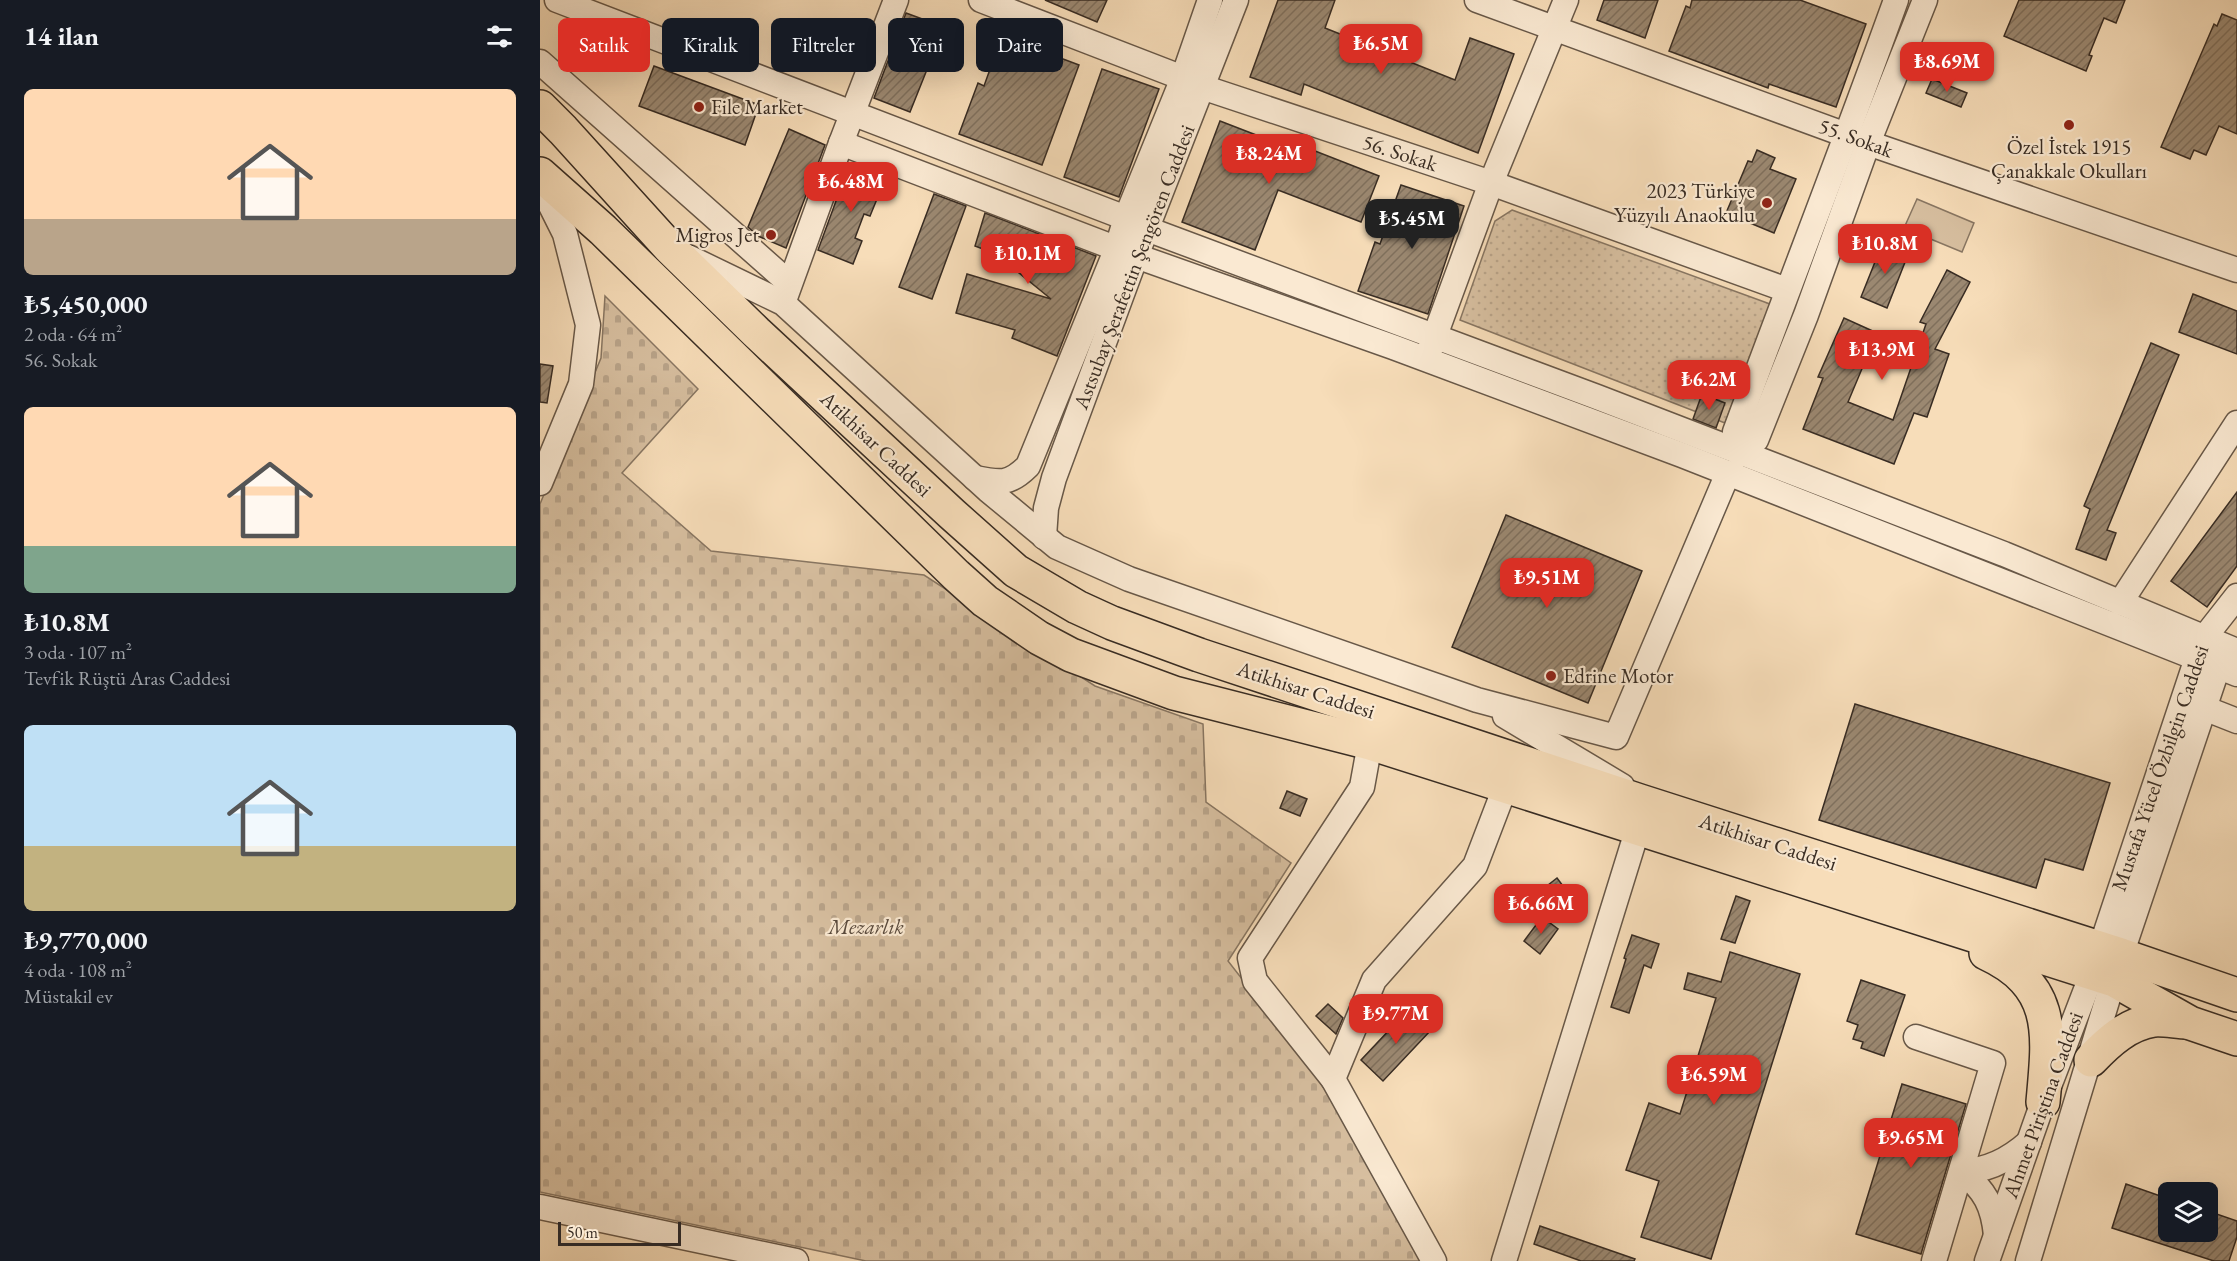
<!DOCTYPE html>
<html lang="tr">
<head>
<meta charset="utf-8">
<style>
	:root { --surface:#171b24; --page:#20242c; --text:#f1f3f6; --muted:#9ea1a6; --accent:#d93025 }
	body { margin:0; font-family:"EB Garamond",serif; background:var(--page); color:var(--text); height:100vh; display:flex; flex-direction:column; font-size:22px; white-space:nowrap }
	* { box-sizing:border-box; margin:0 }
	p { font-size:20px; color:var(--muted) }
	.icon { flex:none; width:33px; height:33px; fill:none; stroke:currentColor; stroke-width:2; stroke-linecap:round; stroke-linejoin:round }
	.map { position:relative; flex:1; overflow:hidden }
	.sheet { display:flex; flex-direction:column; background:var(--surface); width:540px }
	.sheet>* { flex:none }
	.banner { position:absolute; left:18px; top:18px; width:570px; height:54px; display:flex; gap:12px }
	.tools { position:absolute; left:1618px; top:1182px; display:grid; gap:12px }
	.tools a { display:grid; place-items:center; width:60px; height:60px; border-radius:9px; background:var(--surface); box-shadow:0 6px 24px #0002; font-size:30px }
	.scale { position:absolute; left:18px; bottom:15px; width:123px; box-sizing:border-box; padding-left:6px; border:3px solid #382c23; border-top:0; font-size:16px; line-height:21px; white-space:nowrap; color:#382c23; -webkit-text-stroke:4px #fae9d2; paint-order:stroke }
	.price { position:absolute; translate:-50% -51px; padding:0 14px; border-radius:12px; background:var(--accent); color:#fff; font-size:20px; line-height:39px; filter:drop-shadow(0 2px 3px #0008) }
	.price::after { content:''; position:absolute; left:50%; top:36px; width:18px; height:14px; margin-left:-9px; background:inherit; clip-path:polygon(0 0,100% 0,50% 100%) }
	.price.current { background:#222; color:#fff }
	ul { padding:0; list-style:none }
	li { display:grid; align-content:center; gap:12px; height:318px; padding:0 24px }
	li span { display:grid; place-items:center; height:186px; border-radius:9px; color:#555 }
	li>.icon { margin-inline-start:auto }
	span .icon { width:108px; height:108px; fill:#fffc; stroke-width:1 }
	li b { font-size:26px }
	h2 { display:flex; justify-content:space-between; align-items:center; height:72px; padding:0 24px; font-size:26px }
	.tag { padding:0 21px; border-radius:9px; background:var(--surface); box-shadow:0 6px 24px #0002; font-size:21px; line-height:54px }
	.tag.current { background:var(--accent); color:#fff }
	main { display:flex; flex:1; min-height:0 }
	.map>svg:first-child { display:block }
	.grass { fill:url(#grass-dots); stroke:#887662; stroke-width:1.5 }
	.cemetery { fill:url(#cemetery-stones); stroke:#887662; stroke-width:1.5 }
	.pitch { fill:#d7bfa0; stroke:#887662; stroke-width:1.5 }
	.building { fill:url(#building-hatch); stroke:#382c23; stroke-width:1.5 }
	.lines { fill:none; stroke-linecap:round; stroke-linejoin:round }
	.minor-casing { stroke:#685848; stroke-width:27 }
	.highway-casing { stroke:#382c23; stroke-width:36 }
	.minor { stroke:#fae9d2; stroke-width:24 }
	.highway { stroke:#f7ddb9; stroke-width:33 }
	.poi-dot { fill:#8f2418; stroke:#fae9d2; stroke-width:2 }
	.labels { text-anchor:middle; stroke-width:4.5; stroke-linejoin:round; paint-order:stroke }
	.poi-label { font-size:21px; fill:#382c23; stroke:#fae9d2; text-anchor:start }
	.street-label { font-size:21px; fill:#382c23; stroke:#fae9d2 }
	.park-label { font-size:21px; font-style:italic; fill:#58493c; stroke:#fae9d2 }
</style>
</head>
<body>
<main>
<section class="sheet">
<h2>14 ilan<svg class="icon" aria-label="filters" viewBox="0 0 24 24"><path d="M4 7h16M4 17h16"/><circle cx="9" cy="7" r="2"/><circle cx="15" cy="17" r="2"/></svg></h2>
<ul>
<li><span style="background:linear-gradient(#ffd9b3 70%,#b9a48a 0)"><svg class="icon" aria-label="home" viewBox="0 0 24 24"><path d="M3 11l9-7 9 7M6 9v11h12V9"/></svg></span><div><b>₺5,450,000</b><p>2 oda · 64 m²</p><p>56. Sokak</p></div></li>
<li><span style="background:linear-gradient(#ffd9b3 75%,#7fa58c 0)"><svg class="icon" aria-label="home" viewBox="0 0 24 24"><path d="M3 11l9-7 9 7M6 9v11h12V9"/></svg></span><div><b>₺10.8M</b><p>3 oda · 107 m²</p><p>Tevfik Rüştü Aras Caddesi</p></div></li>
<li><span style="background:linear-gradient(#bfe0f5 65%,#c2b280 0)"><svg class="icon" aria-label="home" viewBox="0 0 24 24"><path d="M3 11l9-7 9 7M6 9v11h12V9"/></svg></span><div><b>₺9,770,000</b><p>4 oda · 108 m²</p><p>Müstakil ev</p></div></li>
</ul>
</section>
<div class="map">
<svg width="1697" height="1261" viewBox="0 0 1697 1261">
	<defs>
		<pattern id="grass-dots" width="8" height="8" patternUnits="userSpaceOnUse" patternTransform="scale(1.5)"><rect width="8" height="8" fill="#d7bfa0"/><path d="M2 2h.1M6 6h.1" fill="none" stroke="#b9a48a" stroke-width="1.8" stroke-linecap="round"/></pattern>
		<pattern id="cemetery-stones" width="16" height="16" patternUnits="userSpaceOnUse" patternTransform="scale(1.5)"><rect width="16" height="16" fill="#d7bfa0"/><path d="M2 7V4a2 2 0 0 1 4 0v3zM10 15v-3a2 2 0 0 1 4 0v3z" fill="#b9a48a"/></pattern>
		<pattern id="building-hatch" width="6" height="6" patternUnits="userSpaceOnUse" patternTransform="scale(1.5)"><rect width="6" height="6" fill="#9b8871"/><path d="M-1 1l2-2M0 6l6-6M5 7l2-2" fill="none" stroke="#7f6f5c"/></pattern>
	</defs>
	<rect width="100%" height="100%" fill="#f7ddb9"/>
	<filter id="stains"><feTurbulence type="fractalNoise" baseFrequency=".00333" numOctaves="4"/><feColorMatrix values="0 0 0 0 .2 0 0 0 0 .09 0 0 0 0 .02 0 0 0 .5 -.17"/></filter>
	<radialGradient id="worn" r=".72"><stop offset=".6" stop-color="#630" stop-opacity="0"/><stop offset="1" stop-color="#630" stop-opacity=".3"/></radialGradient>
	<path class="grass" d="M972 210 1230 304 1185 423 920 320 955 221Z"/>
	<path class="cemetery" d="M65 296 158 389 82 473 171 551 384 575 555 686 663 724 666 802 751 863 688 961 800 1105 880 1261H326L0 1192V504L61 358Z"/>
	<path class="pitch" d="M1377 199 1434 223 1422 252 1364 228Z"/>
	<g class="building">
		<path d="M505 0H567L557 22Z"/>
		<path d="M738 0H795L785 28 915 80 930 38 974 54 938 153 764 84 761 95 710 77Z"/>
		<path d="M1064 0H1118L1105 38 1057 20Z"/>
		<path d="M1152 0H1260L1326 24 1296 107 1229 84 1228 88 1129 51 1146 6 1150 8Z"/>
		<path d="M1479 0H1585L1576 23 1564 18 1549 55 1552 56 1546 71 1464 36Z"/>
		<path d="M366 13 404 27 370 112 334 98Z"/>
		<path d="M1682 14 1697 20V134L1679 126 1666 155 1654 150 1650 159 1621 147 1674 24 1677 26Z"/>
		<path d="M462 36 539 65 502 165 419 134 438 83 444 86Z"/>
		<path d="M114 66 219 105 205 145 99 106Z"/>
		<path d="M562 69 619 89 579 197 524 177Z"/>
		<path d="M1392 79 1427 93 1421 107 1386 93Z"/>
		<path d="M680 121 768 155 770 149 839 176 821 222 738 190 715 250 642 222Z"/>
		<path d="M249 129 285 145 246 248 218 236 208 227Z"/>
		<path d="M1217 150 1235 158 1230 169 1256 179 1234 233 1186 213 1208 161 1212 162Z"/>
		<path d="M310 163 346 177 330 216 324 214 315 238 322 241 313 264 278 250Z"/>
		<path d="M861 185 924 206 888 314 818 291 835 242 840 244Z"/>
		<path d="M394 194 426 206 392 299 359 287Z"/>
		<path d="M445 213 556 256 517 356 472 338 475 330 416 313 427 274 511 299 468 264 470 259 435 246Z"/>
		<path d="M1343 242 1369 252 1347 308 1321 297Z"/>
		<path d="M1407 270 1430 282 1395 349 1409 354 1387 417 1374 413 1354 464 1263 429 1283 378 1278 377 1304 318 1337 333 1308 402 1353 420 1386 324 1380 322Z"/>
		<path d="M1653 294 1697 311V354L1639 332Z"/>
		<path d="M1611 343 1639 355 1567 530 1576 533 1566 560 1536 549 1550 509 1544 506Z"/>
		<path d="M0 364 13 366 7 403 0 402Z"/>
		<path d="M1162 394 1185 403 1176 428 1153 419Z"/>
		<path d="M1697 492V566L1667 607 1631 581Z"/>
		<path d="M966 515 1102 571 1048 703 912 647Z"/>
		<path d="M1315 704 1570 783 1543 870 1505 859 1496 888 1279 820Z"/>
		<path d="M747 791 767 799 760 816 740 808Z"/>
		<path d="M1017 878 1029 894 1005 913 993 897Z"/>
		<path d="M1196 896 1210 901 1195 943 1181 939Z"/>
		<path d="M1002 917 1018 929 1000 954 984 941Z"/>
		<path d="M1092 935 1119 944 1111 968 1104 965 1089 1013 1071 1007 1086 959 1084 958Z"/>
		<path d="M1190 952 1260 974 1171 1259 1101 1237 1119 1181 1086 1170 1109 1103 1140 1114 1176 998 1144 989 1148 973 1181 982Z"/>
		<path d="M1321 980 1365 995 1344 1056 1321 1048 1323 1042 1313 1039 1318 1025 1307 1021Z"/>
		<path d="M788 1004 803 1018 796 1034 776 1016Z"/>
		<path d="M869 1009 891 1030 843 1081 821 1060Z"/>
		<path d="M1362 1084 1426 1104 1381 1254 1316 1234Z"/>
		<path d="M1586 1184 1629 1199V1232H1668V1211L1697 1221V1237L1689 1261H1674L1572 1228Z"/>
		<path d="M1000 1226 1095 1259 1094 1261H1041L994 1244Z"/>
	</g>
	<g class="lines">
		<g class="minor-casing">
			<g id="minor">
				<path d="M17 0 586 218 607 229 1057 397 1464 554 1697 651"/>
				<path d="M441 0 643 78 662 87 951 183 1247 290"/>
				<path d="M937 0 1328 143 1697 270"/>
				<path d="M0 62 249 283"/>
				<path d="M301 143 596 256 853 347 1142 455 1697 674"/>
				<path d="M0 184 25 234 48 325 41 384 0 483"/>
				<path d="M148 257 243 303 448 490 517 547 589 579 937 700 1076 737 1188 473"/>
				<path d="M245 298 301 143 356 0"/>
				<path d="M889 352 951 183 1026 0"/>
				<path d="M1200 454 1216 440 1266 315 1328 143 1385 0"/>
				<path d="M1200 454 1195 432C1248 288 1304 145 1356 0"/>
				<path d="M435 478C460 483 469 485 488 466L577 248 586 218 643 78 670 0"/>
				<path d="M504 537 506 508 514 478 596 256 696 0"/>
				<path d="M1580 603 1697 423"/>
				<path d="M1664 708 1697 721"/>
				<path d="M965 716 1082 786"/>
				<path d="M830 743 822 787 710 958 715 981 793 1079 894 1261"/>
				<path d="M1376 1037 1453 1063 1394 1261"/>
				<path d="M793 1079 834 980 935 866 966 785"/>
				<path d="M1422 1171C1445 1191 1453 1205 1456 1235"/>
				<path d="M1422 1171C1449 1171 1470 1159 1489 1142"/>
				<path d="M0 1207 256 1261"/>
				<path d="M964 1261 1098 828"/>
				<path d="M1447 1261 1503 1102 1552 974 1657 658 1664 638 1697 596"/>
				<path d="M1488 1261 1581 955 1678 667 1686 654"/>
			</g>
		</g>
		<g class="highway-casing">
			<g id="highway">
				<path d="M0 107 23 130 130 248 216 332 412 514 476 571 537 607 572 623 659 655 1100 801 1581 955 1697 995"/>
				<path d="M0 174 63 230 416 575 445 601 499 638 531 655 634 693 830 743 1574 980 1650 1023 1697 1039"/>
				<path d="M1446 953C1517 986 1509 1035 1503 1102"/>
				<path d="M1551 1060C1569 1041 1588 1024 1614 1020 1624 1019 1637 1022 1647 1022"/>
			</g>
		</g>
		<use href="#minor" class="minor"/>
		<use href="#highway" class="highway"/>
	</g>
	<g class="poi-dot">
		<circle cx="159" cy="107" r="6"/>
		<circle cx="1529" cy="125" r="6"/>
		<circle cx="1227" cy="203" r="6"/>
		<circle cx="231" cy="235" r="6"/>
		<circle cx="1011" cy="676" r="6"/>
	</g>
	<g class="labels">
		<g class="poi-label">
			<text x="171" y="114">File Market</text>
			<text x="1529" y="154" text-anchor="middle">Özel İstek 1915<tspan x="1529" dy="24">Çanakkale Okulları</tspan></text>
			<text x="1215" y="198" text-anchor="end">2023 Türkiye<tspan x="1215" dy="24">Yüzyılı Anaokulu</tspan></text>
			<text x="219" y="242" text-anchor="end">Migros Jet</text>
			<text x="1023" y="683">Edrine Motor</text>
		</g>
		<g class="street-label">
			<text transform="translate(1316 138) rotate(20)" y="7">55. Sokak</text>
			<text transform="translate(860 153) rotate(18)" y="7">56. Sokak</text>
			<text transform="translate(594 267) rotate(-69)" y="7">Astsubay Şerafettin Şengören Caddesi</text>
			<text transform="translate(336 444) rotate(43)" y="7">Atikhisar Caddesi</text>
			<text transform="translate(766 690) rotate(18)" y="7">Atikhisar Caddesi</text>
			<text transform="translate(1620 768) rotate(-71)" y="7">Mustafa Yücel Özbilgin Caddesi</text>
			<text transform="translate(1228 842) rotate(18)" y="7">Atikhisar Caddesi</text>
			<text transform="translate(1503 1105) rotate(-70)" y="7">Ahmet Piriştina Caddesi</text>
		</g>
		<g class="park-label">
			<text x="326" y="934">Mezarlık</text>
		</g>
	</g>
	<rect width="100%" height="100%" filter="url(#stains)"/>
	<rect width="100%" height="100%" fill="url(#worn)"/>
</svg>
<div class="tools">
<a><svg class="icon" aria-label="layers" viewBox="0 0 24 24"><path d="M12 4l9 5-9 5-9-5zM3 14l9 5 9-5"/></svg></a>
</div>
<div class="scale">50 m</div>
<b class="price" style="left:841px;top:75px">₺6.5M</b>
<b class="price" style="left:1407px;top:93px">₺8.69M</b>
<b class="price" style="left:729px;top:185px">₺8.24M</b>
<b class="price" style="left:311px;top:213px">₺6.48M</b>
<b class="price current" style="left:872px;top:250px">₺5.45M</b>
<b class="price" style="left:1345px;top:275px">₺10.8M</b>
<b class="price" style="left:488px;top:285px">₺10.1M</b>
<b class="price" style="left:1342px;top:381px">₺13.9M</b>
<b class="price" style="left:1169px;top:411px">₺6.2M</b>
<b class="price" style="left:1007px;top:609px">₺9.51M</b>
<b class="price" style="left:1001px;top:935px">₺6.66M</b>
<b class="price" style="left:856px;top:1045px">₺9.77M</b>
<b class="price" style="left:1174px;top:1106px">₺6.59M</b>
<b class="price" style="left:1371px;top:1169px">₺9.65M</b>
<div class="banner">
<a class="tag current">Satılık</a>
<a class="tag">Kiralık</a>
<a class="tag">Filtreler</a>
<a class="tag">Yeni</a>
<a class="tag">Daire</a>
</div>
</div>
</main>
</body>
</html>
